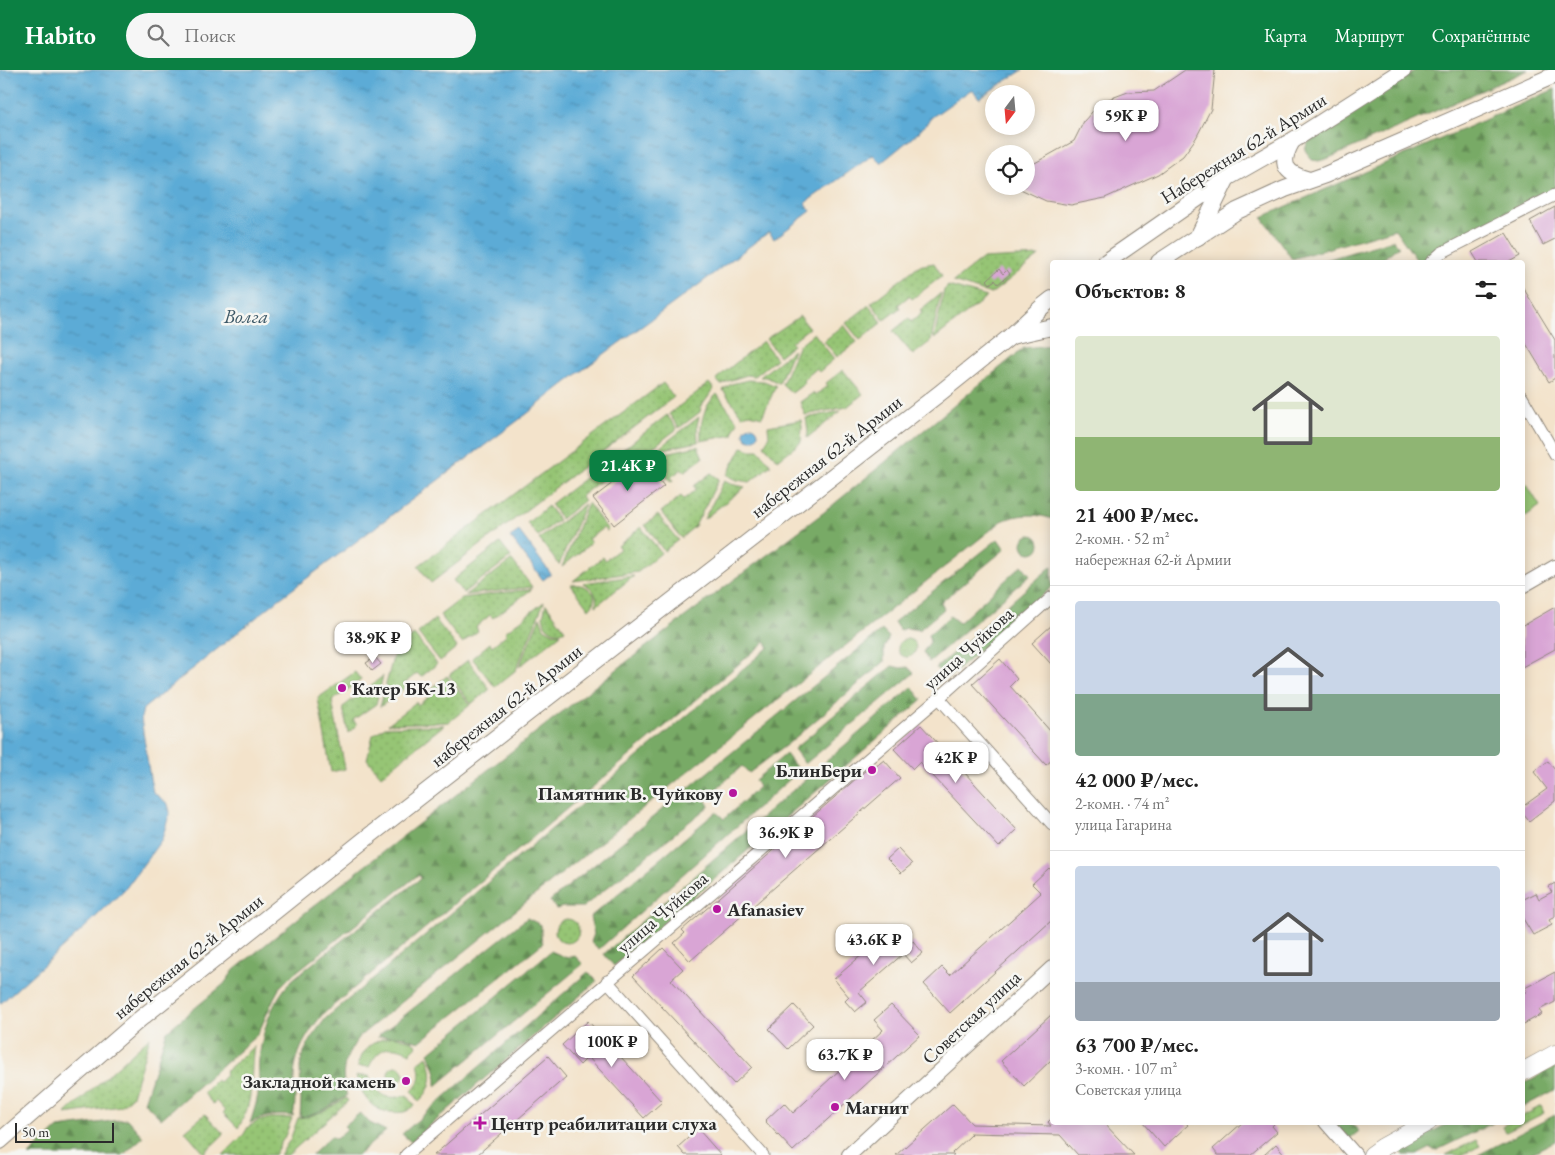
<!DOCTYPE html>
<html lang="ru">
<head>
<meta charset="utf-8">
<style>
	:root { --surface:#fff; --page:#f6f6f6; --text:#222; --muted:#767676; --line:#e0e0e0; --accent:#0b8043 }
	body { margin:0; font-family:"EB Garamond",serif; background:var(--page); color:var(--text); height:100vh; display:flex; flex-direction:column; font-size:19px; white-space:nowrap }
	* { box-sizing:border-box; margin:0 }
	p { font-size:16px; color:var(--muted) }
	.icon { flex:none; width:28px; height:28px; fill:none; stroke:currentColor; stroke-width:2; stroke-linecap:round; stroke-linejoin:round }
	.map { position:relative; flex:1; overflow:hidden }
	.sheet { position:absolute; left:1050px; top:190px; width:475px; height:865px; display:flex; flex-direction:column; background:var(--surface); border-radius:5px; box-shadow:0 2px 12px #0003 }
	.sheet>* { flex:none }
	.needle { width:32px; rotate:196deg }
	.fabs { position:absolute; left:985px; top:15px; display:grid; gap:10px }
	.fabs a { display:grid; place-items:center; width:50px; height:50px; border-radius:50%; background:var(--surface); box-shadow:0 2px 12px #0003; font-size:25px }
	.scale { position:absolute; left:15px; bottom:12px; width:99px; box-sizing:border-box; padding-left:5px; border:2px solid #2b2b2b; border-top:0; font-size:14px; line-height:18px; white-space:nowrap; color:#2b2b2b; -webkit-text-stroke:4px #f6f6f2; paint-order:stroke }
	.price { position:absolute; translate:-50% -42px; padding:0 11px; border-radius:10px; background:#fff; color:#222; font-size:16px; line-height:32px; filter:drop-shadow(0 1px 2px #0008) }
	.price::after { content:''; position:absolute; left:50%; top:30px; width:15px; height:11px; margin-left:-8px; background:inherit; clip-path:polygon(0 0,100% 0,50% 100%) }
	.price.on { background:var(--accent); color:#fff }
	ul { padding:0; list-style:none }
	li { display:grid; align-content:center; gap:10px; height:265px; padding:0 25px }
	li+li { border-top:1px solid var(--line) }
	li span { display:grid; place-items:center; height:155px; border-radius:5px; color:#555 }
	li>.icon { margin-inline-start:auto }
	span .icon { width:90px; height:90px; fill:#fffc; stroke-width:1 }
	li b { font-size:21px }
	h2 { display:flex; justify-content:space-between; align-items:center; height:60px; padding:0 25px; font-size:21px }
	header { display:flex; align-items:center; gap:30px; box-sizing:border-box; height:70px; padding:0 25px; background:var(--accent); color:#fff }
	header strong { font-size:24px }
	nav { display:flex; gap:28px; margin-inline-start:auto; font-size:18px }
	.search { width:350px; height:45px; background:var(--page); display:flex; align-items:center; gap:12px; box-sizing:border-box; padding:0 18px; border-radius:28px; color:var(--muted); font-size:19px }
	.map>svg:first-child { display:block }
	.grass { fill:url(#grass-dots); stroke:#607850 }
	.forest { fill:url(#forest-firs); stroke:#526a48 }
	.park { fill:url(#park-tufts); stroke:#607850 }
	.pitch { fill:#96c574; stroke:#607850 }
	.water { fill:url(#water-ripples); stroke:#446b80 }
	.building { fill:#d9a5d5 }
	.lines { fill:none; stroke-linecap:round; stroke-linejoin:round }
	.minor-casing { stroke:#8f877b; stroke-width:13 }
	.tertiary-casing { stroke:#8f877b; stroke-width:16 }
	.secondary-casing { stroke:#8f877b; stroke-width:18 }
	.primary-casing { stroke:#8f877b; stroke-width:19 }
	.minor { stroke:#fff; stroke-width:11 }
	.tertiary { stroke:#fff; stroke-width:14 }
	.secondary { stroke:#fff; stroke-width:16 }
	.primary { stroke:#fff; stroke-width:18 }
	.poi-dot { fill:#b5179e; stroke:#f6f6f2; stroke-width:2 }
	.labels { text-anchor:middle; stroke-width:5; stroke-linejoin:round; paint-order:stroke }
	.street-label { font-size:19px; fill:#2b2b2b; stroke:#f6f6f2 }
	.poi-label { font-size:19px; font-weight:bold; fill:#2b2b2b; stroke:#f6f6f2; text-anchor:start }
	.water-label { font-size:20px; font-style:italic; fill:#3c5867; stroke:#f6f6f2 }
</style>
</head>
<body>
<header>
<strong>Habito</strong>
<div class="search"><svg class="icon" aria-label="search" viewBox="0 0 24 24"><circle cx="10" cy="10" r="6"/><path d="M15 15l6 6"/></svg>Поиск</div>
<nav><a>Карта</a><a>Маршрут</a><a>Сохранённые</a></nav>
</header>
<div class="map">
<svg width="1555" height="1085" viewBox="0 0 1555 1085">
	<defs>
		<pattern id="grass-dots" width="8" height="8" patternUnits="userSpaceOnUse" patternTransform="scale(1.25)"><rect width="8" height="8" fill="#96c574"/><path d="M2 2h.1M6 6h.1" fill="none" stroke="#81a965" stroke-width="1.8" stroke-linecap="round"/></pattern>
		<pattern id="forest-firs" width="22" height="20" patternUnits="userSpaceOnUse" patternTransform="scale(1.25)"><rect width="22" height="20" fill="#78aa66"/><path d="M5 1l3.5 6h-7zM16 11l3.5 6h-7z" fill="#638b54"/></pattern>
		<pattern id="park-tufts" width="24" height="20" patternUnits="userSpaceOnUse" patternTransform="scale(1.25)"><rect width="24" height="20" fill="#96c574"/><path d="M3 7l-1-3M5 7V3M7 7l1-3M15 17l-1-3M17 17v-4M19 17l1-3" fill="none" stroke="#81a965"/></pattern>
		<pattern id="water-ripples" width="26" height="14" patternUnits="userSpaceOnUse" patternTransform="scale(1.25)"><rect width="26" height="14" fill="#5cabd6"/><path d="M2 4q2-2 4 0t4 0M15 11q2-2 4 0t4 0" fill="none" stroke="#4c8bae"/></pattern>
	</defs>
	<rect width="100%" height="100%" fill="#f6f6f2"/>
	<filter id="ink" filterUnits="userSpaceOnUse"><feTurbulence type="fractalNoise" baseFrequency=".02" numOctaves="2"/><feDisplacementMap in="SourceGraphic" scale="10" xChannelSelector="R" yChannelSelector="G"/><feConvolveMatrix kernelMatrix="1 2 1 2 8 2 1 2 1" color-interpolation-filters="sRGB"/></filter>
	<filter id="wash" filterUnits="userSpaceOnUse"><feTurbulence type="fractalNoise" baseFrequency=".0096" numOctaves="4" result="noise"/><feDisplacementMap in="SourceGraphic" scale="20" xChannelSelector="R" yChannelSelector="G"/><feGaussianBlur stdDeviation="1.12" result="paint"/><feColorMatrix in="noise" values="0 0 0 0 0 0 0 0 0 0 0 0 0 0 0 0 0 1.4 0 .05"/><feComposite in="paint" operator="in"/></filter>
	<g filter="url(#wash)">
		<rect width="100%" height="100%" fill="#f3e3cb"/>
		<g class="grass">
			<path d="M1039 186 991 224 953 212 982 189Z"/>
			<path d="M934 193 942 206 912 229 909 226 898 235 900 238 884 250 871 233 918 196Z"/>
			<path d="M948 216 987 227 934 269 944 220Z"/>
			<path d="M941 223 931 271 913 285 893 261 909 248 911 252 922 243 920 240Z"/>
			<path d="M869 235 882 252 860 270 846 253Z"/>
			<path d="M800 246 809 258 791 272 793 275 779 286 766 269Z"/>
			<path d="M844 255 857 272 837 287 824 271Z"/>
			<path d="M814 263 834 289 819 302 816 299 803 310 805 313 792 323 782 314 799 275Z"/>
			<path d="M763 271 776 289 755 306 747 305 728 311 721 315 716 309Z"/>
			<path d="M793 280 779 313 766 307H760Z"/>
			<path d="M843 300 863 324 847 337 805 345 800 332 813 323 815 325 828 316 826 313Z"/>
			<path d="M748 310 764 311 776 316 762 347 750 344 742 346 723 320 731 314Z"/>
			<path d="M663 313 674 327 431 513 418 496Z"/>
			<path d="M709 313 714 319 701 337 700 342 679 358 669 344Z"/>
			<path d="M717 324 738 352 734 359 733 365 701 371C700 353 703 337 717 324Z"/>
			<path d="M841 341 807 368 808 362 806 348Z"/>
			<path d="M667 345 677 359 648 381 645 379 624 394 616 385Z"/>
			<path d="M699 347 697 355 698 372 655 381Z"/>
			<path d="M801 350 802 357 801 372 778 390 764 375 769 367 768 356Z"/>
			<path d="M698 376 703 388 684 402 682 399 671 407 673 411 671 412 651 386Z"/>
			<path d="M742 377 751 380H759L771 395 750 412 737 410 727 405Z"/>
			<path d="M614 387 621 396 607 407 600 397Z"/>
			<path d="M597 399 604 408 581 426 584 431 561 449 551 434Z"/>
			<path d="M711 403 719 409 695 456 681 468 661 442 681 426 684 429 696 419 694 416Z"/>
			<path d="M724 411 731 414 745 417 704 449Z"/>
			<path d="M588 433 608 460 606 461 603 458 588 469 591 473 562 497Z"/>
			<path d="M585 434 559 495 539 469Z"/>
			<path d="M548 436 559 450 538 466 527 453Z"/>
			<path d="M658 445 678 470 664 481 645 455Z"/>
			<path d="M641 457 661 483 638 502 573 511 603 487 605 490 620 479 618 476Z"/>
			<path d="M500 473 511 487 463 523 453 510Z"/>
			<path d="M512 490 532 517 465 525Z"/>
			<path d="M634 506 596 536C598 524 593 518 583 513Z"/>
			<path d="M571 515C582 514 587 516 594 524V533L589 539Z"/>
			<path d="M532 519 493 548 490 545 476 557 478 561 462 573 440 545 462 528Z"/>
			<path d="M544 532 516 600 495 617 472 588 490 573 492 576 507 564 505 562Z"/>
			<path d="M546 534 565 560C559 565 550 561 545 555L543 546Z"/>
			<path d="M540 547 544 558 553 563 561 564 519 597Z"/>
			<path d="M435 549 457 577 440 591 418 563Z"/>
			<path d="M414 565 437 594 421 607 417 603 404 614 406 617 380 637 395 580Z"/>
			<path d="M468 590 489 618V620L471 634 449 605Z"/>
			<path d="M355 602 361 610 332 631 345 699 331 702 318 628Z"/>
			<path d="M383 606 376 634 353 650 357 655 348 663 343 637Z"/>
			<path d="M447 606 470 635 449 652 388 654 416 632 418 635 434 622 432 618Z"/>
			<path d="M444 655 381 706 367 689 373 665 385 657Z"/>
			<circle cx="567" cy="861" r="12"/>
			<path d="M150 967 132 1026 121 1036 65 1044Z"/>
			<path d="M254 976C249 1006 256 1030 238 1058L223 1043 225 1041 216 1031 213 1034 203 1023 216 1010 219 1012 226 1005 225 1002Z"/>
			<path d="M427 986C434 1002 434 1018 419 1031L412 1021C421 1013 421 1003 418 993Z"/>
			<path d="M356 1006H369C375 1026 388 1031 407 1025L415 1036C411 1038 408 1041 404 1042 399 1043 393 1042 388 1042 369 1039 361 1023 356 1006Z"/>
			<path d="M346 1028 348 1031 288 1085H280L290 1070 298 1048C316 1047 331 1037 346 1028Z"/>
			<path d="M1541 1036 1544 1043 1506 1062 1503 1056 1509 1053 1522 1052 1523 1046Z"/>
			<path d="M205 1044 224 1064 204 1083 185 1061Z"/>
			<path d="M271 1048H292L285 1066 274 1085H223L244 1064 248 1057 258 1051Z"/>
			<path d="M1476 1070 1480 1076 1462 1085H1446Z"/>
		</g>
		<g class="forest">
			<path d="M1416 0H1528L1329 88 1319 91 1312 90 1305 80 1307 74 1313 67 1354 38Z"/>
			<path d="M1555 19V118L1454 169 1424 192H1418L1395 159 1292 189 1262 147Z"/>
			<path d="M1393 170 1399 176 1379 192H1319Z"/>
			<path d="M1052 275V449C1037 443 1017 444 1002 451L776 631 361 965C345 986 339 999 347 1026 333 1034 317 1046 300 1047L301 1030 300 997 302 986 311 968 326 948 769 577 765 572 322 945C307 964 294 984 294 1010 295 1022 296 1033 293 1046 278 1044 263 1046 250 1053 254 1041 258 1029 259 1016 259 1007 258 998 259 989 263 959 271 932 293 909L421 808 418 805 290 907 280 917 274 928 258 964 161 1049 144 1032 167 961 224 914 234 900 306 842 585 624 682 549 823 443 1024 278Z"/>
			<circle cx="1031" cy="474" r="9"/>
			<path d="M998 469 1005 479 941 532 944 539 919 560 906 558 900 561 894 552Z"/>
			<path d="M1022 495 1030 505 929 592 923 582 930 572 928 565 950 546 959 553Z"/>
			<path d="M1052 496V517L947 609 936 598Z"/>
			<path d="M882 560 889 567 884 578V592L789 673 749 703 742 696 705 729 709 736 583 837H563L556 839 550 831Z"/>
			<path d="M892 596 901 598 908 597 914 603 805 694 794 679Z"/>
			<path d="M912 617 922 630 614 896 604 884Z"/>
			<path d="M786 684 799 701 599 879 591 872 594 864 590 847 716 742 724 749 759 717 755 710Z"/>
			<path d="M527 848 541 855V867L543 873 419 972 400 966 377 967Z"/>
			<path d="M551 881 567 888 575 886 583 894 436 1016V1003L429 983Z"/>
			<path d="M588 902 597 911 411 1072 402 1064Z"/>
			<path d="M1555 997V1020L1523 1037V1014Z"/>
			<path d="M360 1043 370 1053 386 1061 358 1085H311L331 1066 336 1069 347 1059 344 1056Z"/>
			<path d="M1555 1045V1071L1528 1085H1478Z"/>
			<path d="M127 1049 143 1067 123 1085H29L58 1058Z"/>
			<path d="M1334 1053H1351L1359 1061 1349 1069Z"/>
			<path d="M1449 1053H1493L1435 1081 1431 1078 1417 1085H1404L1399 1079Z"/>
		</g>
		<g class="park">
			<circle cx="907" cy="578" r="9"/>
			<path d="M393 966 412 971 417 976 410 983C390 973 379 977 369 997L358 996C364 976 373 971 393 966Z"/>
			<circle cx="396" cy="1004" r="8"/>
		</g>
		<path class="pitch" d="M1523 409 1540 436 1523 448H1522Z"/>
		<g class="water">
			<path d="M0 0H1023L979 28 972 19 932 47 919 62 881 93 873 85 805 133 811 141 774 169 769 162C737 185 706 210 674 233 625 269 575 304 528 343L278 530 143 639 141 648 150 708 153 722 168 734 170 742 162 769 126 818 80 862 0 934Z"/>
			<circle cx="751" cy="363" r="7"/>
			<path d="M519 461 551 504 543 510 510 467Z"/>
		</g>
		<g id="blocks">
			<g class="building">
				<path d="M1185 0H1215L1211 39 1196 68 1183 86 1158 104 1105 128 1071 135 1046 131 1014 116H1026V98L1074 71 1084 51 1101 32 1128 22 1154 21Z"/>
				<path d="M1555 137V169L1543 175 1530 151Z"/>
				<path d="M1506 163 1520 186 1509 192H1478L1472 182Z"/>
				<path d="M999 199 1003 204 1007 200 1010 204 998 214 995 210 990 214 987 210Z"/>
				<path d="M1522 216 1555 270V308L1549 312 1522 267Z"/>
				<path d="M643 390 664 416 614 455 593 428Z"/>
				<path d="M1555 537V579L1522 597V556Z"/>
				<path d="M1052 555V593L1051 594 1032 573Z"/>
				<path d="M375 587 381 594 372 601 366 593Z"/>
				<path d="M1000 589 1017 609 1010 616 1052 663V690L1046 695 972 614Z"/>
				<path d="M921 655 1017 760 999 777 920 692 913 699 894 679Z"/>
				<path d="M884 690 900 708 690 891 674 873 685 863 682 860 873 694 875 697Z"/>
				<path d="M1548 691 1555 700V731L1529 751 1522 743V737L1547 719 1534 702Z"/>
				<path d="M898 779 912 794 901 803 887 789Z"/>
				<path d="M1049 798 1052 801V850L950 943 924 914 942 897 950 905 1041 823 1032 814Z"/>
				<path d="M1555 813V847L1549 850 1552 855 1533 865 1522 847V830L1536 823 1539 829 1552 822 1548 817Z"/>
				<path d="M893 858 908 875 913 871 923 883 911 893 903 884 859 922 867 932 855 942 845 931 849 927 834 909Z"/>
				<path d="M663 878 683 899 671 910 752 997 734 1014 633 906Z"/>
				<path d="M1555 902V932L1539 940 1542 944 1522 955V924L1527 921 1525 918Z"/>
				<path d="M794 935 813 955 788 979 769 959Z"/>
				<path d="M891 935 920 965 793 1081 765 1051 784 1033 793 1043 883 960 874 950Z"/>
				<path d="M1052 944V989L1024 1016 1001 991Z"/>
				<path d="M588 951 662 1032 644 1048 588 987 580 995 562 975Z"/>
				<path d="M548 986 566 1007 477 1085H434Z"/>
				<path d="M953 1034 972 1054 1051 1056 1048 1052 1052 1048V1052H1103L1134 1085H1078L1060 1065 969 1063 971 1065 952 1083 954 1085H896Z"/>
				<path d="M1142 1052H1185L1188 1055 1164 1077Z"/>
				<path d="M1243 1052H1273L1274 1054 1272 1056 1277 1062 1250 1085H1218L1213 1079Z"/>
				<path d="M698 1059 721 1085H685L678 1077Z"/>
				<path d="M1276 1074 1285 1085H1264Z"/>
			</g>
		</g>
	</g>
	<g filter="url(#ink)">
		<use href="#blocks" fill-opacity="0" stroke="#8f877b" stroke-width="1"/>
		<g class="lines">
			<g class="minor-casing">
				<g id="minor">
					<path d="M1431 192 1441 183 1555 125"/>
					<path d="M1522 327 1555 384"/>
					<path d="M939 628 1052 754"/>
					<path d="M607 911 763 1085"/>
					<path d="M406 1085 939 628 1052 527"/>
				</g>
			</g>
			<g class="tertiary-casing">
				<g id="tertiary">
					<path d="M1522 516 1555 497"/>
					<path d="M1326 1052 1355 1085"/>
					<path d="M849 1085 1052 898"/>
				</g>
			</g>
			<g class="secondary-casing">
				<g id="secondary">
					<path d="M1292 71C1279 94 1284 103 1309 110"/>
					<path d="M1198 167 1226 110"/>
					<path d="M1106 192 1227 108 1292 71 1403 0"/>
					<path d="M1159 192 1237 141 1285 119 1325 105 1555 5"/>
					<path d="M1011 266 1052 257"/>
					<path d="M0 1071 140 949 364 770 940 323 1011 266 1043 236 1052 229"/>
				</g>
			</g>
			<g class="primary-casing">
				<g id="primary">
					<path d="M1522 1002 1555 984"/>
					<path d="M1372 1085 1383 1077 1428 1052"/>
				</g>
			</g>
			<use href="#minor" class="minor"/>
			<use href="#tertiary" class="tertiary"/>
			<use href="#secondary" class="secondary"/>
			<use href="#primary" class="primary"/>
		</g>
	</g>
	<g class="poi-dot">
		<circle cx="342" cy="618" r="5"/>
		<circle cx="872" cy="700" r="5"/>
		<circle cx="733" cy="723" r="5"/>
		<circle cx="717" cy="839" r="5"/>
		<circle cx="406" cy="1011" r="5"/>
		<circle cx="835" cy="1037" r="5"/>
		<path d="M477.5 1045.5h5v5h5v5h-5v5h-5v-5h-5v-5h5z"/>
	</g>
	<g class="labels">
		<g class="street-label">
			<text transform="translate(1243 78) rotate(-32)" y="7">Набережная 62-й Армии</text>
			<text transform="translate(826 386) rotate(-38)" y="7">набережная 62-й Армии</text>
			<text transform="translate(968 578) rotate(-42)" y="7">улица Чуйкова</text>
			<text transform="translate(506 635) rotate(-38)" y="7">набережная 62-й Армии</text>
			<text transform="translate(662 842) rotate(-41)" y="7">улица Чуйкова</text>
			<text transform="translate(188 886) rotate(-39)" y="7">набережная 62-й Армии</text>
			<text transform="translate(971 947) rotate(-43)" y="7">Советская улица</text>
		</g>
		<g class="poi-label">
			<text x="352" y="625">Катер БК-13</text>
			<text x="862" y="707" text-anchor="end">БлинБери</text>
			<text x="723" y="730" text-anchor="end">Памятник В. Чуйкову</text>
			<text x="727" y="846">Afanasiev</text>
			<text x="396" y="1018" text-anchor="end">Закладной камень</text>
			<text x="845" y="1044">Магнит</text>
			<text x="491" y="1060">Центр реабилитации слуха</text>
		</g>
		<g class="water-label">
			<text x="246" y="253">Волга</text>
		</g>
	</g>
</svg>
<div class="fabs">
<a><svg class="needle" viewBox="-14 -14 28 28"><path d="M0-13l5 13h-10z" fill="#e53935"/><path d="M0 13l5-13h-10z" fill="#767676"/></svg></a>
<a><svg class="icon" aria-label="locate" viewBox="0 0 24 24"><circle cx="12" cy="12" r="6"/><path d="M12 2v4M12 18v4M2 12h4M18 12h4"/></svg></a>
</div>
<div class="scale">50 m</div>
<b class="price" style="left:1126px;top:72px">59K ₽</b>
<b class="price on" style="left:628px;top:422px">21.4K ₽</b>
<b class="price" style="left:373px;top:594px">38.9K ₽</b>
<b class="price" style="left:956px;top:714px">42K ₽</b>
<b class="price" style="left:786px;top:789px">36.9K ₽</b>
<b class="price" style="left:874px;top:896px">43.6K ₽</b>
<b class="price" style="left:612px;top:998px">100K ₽</b>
<b class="price" style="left:845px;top:1011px">63.7K ₽</b>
<section class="sheet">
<h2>Объектов: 8<svg class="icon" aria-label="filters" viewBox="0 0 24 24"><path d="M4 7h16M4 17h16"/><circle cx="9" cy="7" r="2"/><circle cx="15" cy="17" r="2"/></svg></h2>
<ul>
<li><span style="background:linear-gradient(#dfe7d0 65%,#8fb573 0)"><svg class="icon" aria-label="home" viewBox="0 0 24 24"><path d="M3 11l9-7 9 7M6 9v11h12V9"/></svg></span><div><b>21 400 ₽/мес.</b><p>2-комн. · 52 m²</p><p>набережная 62-й Армии</p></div></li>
<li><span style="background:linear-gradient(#c9d6e8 60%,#7fa58c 0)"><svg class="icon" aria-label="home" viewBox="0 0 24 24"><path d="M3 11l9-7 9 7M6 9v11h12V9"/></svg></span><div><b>42 000 ₽/мес.</b><p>2-комн. · 74 m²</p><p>улица Гагарина</p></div></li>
<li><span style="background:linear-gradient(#c9d6e8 75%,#9aa5b1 0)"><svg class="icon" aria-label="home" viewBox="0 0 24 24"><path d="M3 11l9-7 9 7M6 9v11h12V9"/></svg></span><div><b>63 700 ₽/мес.</b><p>3-комн. · 107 m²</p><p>Советская улица</p></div></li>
</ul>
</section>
</div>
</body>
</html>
